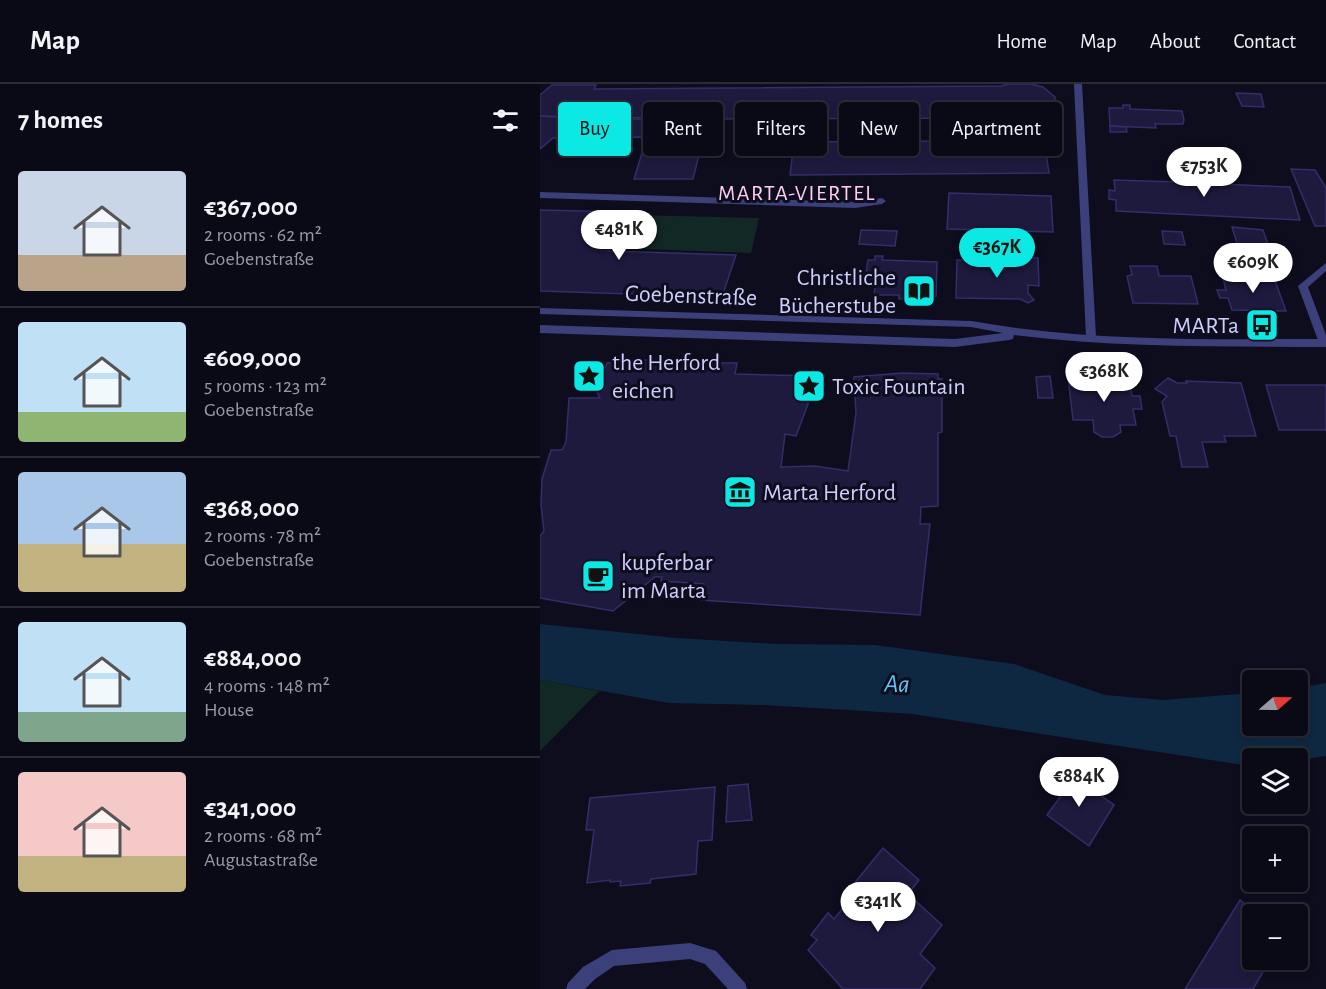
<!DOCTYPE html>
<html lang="en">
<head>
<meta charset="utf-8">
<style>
	:root { --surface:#0a0a16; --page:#181823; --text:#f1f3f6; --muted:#999aa1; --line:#2a2b35; --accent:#0ce9e4 }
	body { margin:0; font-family:"Alegreya Sans",sans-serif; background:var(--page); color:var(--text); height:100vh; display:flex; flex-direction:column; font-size:22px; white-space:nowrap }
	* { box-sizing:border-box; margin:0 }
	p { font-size:20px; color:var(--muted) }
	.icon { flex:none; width:33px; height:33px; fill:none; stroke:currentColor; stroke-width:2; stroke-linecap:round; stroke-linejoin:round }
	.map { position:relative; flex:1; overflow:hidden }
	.sheet { display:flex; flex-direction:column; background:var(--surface); width:540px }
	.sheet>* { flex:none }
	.guide { position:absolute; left:18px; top:18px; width:570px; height:54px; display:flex; gap:12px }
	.needle { width:39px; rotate:70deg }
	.buttons { position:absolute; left:702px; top:586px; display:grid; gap:12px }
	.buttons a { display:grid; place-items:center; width:66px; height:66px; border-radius:6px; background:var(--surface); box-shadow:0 3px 9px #0003,0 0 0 2px var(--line); font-size:30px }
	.price { position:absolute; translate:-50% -51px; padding:0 14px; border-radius:21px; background:#fff; color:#222; font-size:20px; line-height:39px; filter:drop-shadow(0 2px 3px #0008) }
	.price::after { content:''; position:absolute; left:50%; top:36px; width:18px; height:14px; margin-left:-9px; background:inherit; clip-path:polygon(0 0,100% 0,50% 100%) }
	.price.on { background:var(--accent); color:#111 }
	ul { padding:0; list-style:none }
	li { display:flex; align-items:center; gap:18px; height:150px; padding:0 18px }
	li+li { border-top:2px solid var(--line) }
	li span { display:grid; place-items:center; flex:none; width:168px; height:120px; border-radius:6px; color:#555 }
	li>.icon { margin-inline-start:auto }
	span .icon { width:72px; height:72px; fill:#fffc; stroke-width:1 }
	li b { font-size:26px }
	h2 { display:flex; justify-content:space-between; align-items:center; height:72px; padding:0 18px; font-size:26px }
	.tag { padding:0 21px; border-radius:6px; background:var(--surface); box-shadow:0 3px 9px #0003,0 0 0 2px var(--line); font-size:21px; line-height:54px }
	.tag.on { background:var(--accent); color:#111 }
	header { display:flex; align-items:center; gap:36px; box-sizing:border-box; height:84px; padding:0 30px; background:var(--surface); border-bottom:2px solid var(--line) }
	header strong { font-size:28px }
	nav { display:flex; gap:33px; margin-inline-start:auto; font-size:21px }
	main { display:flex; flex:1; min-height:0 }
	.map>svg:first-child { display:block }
	.green { fill:#112824 }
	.water { fill:#0e2841 }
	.building { fill:#1d1a3e; stroke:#322e69; stroke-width:1.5 }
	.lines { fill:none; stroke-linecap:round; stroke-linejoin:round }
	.service { fill:#3b407b; fill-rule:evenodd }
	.pedestrian { fill:#3b407b; fill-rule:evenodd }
	.minor { fill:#3b407b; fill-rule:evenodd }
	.tertiary { fill:#3b407b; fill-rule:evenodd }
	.labels { text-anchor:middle; stroke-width:6; stroke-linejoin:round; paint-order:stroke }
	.far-neighbourhood-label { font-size:22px; letter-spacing:1.5px; fill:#fdcff2; stroke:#0e0d1e }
	.poi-label { font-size:24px; fill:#cdcefc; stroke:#0e0d1e; text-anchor:start }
	.street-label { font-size:24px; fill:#cdcefc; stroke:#0e0d1e }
	.water-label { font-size:26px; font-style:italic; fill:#61c4f7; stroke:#0e0d1e }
</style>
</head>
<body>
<header>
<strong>Map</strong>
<nav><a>Home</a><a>Map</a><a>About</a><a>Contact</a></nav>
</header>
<main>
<section class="sheet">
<h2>7 homes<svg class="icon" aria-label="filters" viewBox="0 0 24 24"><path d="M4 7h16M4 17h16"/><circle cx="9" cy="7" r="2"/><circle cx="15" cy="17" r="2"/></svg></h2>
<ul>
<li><span style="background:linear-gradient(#c9d6e8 70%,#b9a48a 0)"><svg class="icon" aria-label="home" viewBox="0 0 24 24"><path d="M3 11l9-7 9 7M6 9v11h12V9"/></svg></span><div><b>€367,000</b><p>2 rooms · 62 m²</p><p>Goebenstraße</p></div></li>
<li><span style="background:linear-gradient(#bfe0f5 75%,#8fb573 0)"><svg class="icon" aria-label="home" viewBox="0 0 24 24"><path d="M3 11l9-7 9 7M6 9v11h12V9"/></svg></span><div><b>€609,000</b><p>5 rooms · 123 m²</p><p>Goebenstraße</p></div></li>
<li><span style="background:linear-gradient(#a9c7e8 60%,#c2b280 0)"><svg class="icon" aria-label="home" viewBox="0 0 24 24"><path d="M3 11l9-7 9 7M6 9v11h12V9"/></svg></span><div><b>€368,000</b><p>2 rooms · 78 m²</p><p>Goebenstraße</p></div></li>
<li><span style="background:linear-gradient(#bfe0f5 75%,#7fa58c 0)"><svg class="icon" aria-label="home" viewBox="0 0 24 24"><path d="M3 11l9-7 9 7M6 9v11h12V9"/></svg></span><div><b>€884,000</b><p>4 rooms · 148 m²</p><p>House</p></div></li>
<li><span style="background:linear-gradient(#f6c9c9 70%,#c2b280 0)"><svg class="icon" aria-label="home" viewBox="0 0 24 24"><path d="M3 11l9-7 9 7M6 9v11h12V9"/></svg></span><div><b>€341,000</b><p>2 rooms · 68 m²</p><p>Augustastraße</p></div></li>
</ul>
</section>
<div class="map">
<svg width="786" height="905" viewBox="0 0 786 905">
	<rect width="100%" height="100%" fill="#0e0d1e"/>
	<g class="green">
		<path d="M93 131 219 134 211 169 77 164Z"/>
		<path d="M0 596 59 607 0 667Z"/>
	</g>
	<path class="water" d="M0 540 136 554 238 560 335 561 474 580 565 611 623 616 712 609V642H758V604L786 599V672L758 676 712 675V682H710L373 630 226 621 129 619 0 596Z"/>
	<g class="building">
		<path d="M469 0H491L503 3 515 13V24L505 33 484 37 465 34 168 35 0 32V11L12 1H56L54 5 461 2Z"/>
		<path d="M696 9 721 10 724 23 702 22Z"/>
		<path d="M583 21H590V25L642 27 644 36 643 40H615L616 44 570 42 569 24H583Z"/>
		<path d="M0 32 42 35H168L153 95H94L107 53 13 54 0 65Z"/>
		<path d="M570 42 586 43 587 48H570Z"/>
		<path d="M408 50H503L509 89 250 91 254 58 408 57Z"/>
		<path d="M751 85 775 86 786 104V142H775Z"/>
		<path d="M678 88 680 100 750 103 760 136 576 127V116L569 115V106L575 107 574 96 638 98 637 89Z"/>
		<path d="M409 109 511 112 513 148 407 145Z"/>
		<path d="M0 126 85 128 68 167 196 171 182 213 0 207Z"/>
		<path d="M692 143 723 146 740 195 713 194 711 191H716L712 178H703Z"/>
		<path d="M321 146 357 147 355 162 319 160Z"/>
		<path d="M622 147 642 148 645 161 624 160Z"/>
		<path d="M335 172H343L342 176 397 178 396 212 359 215V211H334L336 197H325L328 176H335Z"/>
		<path d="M431 173H438V176L479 177V173L498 174 499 202 488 201V209L494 216 488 219 480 215 416 214 417 176H431Z"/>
		<path d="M590 182H617L619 192H651L658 220 593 219 587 192 592 191Z"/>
		<path d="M683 194H734L746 227 692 226 688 214H680L677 206H686Z"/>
		<path d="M131 274 138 285 174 279H197L195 290 274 292 268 320 256 352 245 350 241 383 275 382 308 387 316 329 314 293 362 289 398 290V295H402V348L398 349V422L381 423 380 440H390L380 531 160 516 164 500 121 497 122 493H115L73 527 0 514V452L4 447 1 420 2 395 11 366H22L26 358 29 314H60L57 308 67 279Z"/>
		<path d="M541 290H558L559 293 589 294 592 312H600L602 325H593L596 341H580L581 348 573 353H562L554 348 553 336H533L528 293H542Z"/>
		<path d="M510 292 513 314H498L496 293Z"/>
		<path d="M628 294 637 299H647L646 297 701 299 716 352H684L686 358H662L668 383H642L636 352H630L622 318 627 312 615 305Z"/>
		<path d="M726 301H786V346H739Z"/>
		<path d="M524 685 574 721 549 762 507 731 521 712 511 704Z"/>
		<path d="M208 700 212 736 186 738 188 702Z"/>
		<path d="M175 703 172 756 158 757 156 790 111 795 110 799 80 802 81 797 70 798V796L47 799 54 746H46L50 714Z"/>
		<path d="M343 764 379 796 368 810 402 841 380 870 395 884 380 905H303L268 866 277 856 271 851 288 829 294 835 318 806 313 801Z"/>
		<path d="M700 816 719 831H712V876H730L713 905H645Z"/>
	</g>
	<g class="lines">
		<path class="service" d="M786 179V187L768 203 786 251V262L784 263 779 259 758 202Z"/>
		<path class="pedestrian" d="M0 108 315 118 342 114 346 117 342 120 315 124 0 114Z"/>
		<g class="minor">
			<path d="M534 0H542L556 253 551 257 546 253Z"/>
			<path d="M150 859 176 867 205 899 207 905H188L165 880 150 875 74 882 55 895 45 905H26L28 899 43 883 72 866Z"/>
		</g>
		<path class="tertiary" d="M0 224 431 237C549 258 667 255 786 255V263C681 262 578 264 474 251L473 255 469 256 415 263 0 249V241L415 255 463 249 431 243 0 230Z"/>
	</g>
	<defs>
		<g id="library-square" transform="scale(1.725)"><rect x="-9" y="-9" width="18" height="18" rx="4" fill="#0ce9e4" stroke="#0e0d1e"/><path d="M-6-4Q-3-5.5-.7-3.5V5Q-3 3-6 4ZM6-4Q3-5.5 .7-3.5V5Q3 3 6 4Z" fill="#111"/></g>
		<g id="bus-square" transform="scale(1.725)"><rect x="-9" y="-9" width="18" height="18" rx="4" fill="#0ce9e4" stroke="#0e0d1e"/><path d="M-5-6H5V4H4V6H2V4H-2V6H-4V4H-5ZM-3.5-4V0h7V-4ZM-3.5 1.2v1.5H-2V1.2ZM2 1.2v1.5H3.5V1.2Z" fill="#111"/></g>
		<g id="sight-square" transform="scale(1.725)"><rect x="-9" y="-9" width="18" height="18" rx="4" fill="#0ce9e4" stroke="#0e0d1e"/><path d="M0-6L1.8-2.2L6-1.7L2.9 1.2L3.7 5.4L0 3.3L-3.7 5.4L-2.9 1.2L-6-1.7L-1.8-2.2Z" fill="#111"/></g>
		<g id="museum-square" transform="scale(1.725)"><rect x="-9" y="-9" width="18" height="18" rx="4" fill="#0ce9e4" stroke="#0e0d1e"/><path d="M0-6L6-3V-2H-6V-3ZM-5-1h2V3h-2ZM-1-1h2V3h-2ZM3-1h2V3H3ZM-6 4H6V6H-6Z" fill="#111"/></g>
		<g id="cafe-square" transform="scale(1.725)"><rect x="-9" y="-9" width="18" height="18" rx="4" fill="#0ce9e4" stroke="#0e0d1e"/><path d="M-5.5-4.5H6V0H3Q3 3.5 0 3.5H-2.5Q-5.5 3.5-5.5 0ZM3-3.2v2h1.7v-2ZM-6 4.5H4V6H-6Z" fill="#111"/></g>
	</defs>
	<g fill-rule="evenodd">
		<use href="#library-square" x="379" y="207"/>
		<use href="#bus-square" x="722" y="241"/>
		<use href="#sight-square" x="49" y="292"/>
		<use href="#sight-square" x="269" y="302"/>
		<use href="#museum-square" x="200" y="408"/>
		<use href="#cafe-square" x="58" y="492"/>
	</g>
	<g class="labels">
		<g class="far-neighbourhood-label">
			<text x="257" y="116">MARTA-VIERTEL</text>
		</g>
		<g class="poi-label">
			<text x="356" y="201" text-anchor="end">Christliche<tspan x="356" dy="28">Bücherstube</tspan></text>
			<text x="699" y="249" text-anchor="end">MARTa</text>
			<text x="72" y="286">the Herford<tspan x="72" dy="28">eichen</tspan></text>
			<text x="292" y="310">Toxic Fountain</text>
			<text x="223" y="416">Marta Herford</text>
			<text x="81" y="486">kupferbar<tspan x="81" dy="28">im Marta</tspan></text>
		</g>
		<g class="street-label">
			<text transform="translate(151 211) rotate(2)" y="8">Goebenstraße</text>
		</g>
		<g class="water-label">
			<text transform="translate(357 599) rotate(2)" y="9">Aa</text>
		</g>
	</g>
</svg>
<div class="buttons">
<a><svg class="needle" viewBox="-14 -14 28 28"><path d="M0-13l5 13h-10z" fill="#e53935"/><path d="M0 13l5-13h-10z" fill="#999aa1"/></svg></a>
<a><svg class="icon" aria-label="layers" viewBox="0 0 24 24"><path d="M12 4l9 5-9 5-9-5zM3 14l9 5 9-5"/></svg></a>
<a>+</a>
<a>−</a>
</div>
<b class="price" style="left:664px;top:114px">€753K</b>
<b class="price" style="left:79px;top:177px">€481K</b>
<b class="price on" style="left:457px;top:195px">€367K</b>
<b class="price" style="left:713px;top:210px">€609K</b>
<b class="price" style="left:564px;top:319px">€368K</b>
<b class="price" style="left:539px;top:724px">€884K</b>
<b class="price" style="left:338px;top:849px">€341K</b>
<div class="guide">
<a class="tag on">Buy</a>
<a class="tag">Rent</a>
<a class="tag">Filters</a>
<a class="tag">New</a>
<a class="tag">Apartment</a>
</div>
</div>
</main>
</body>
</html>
